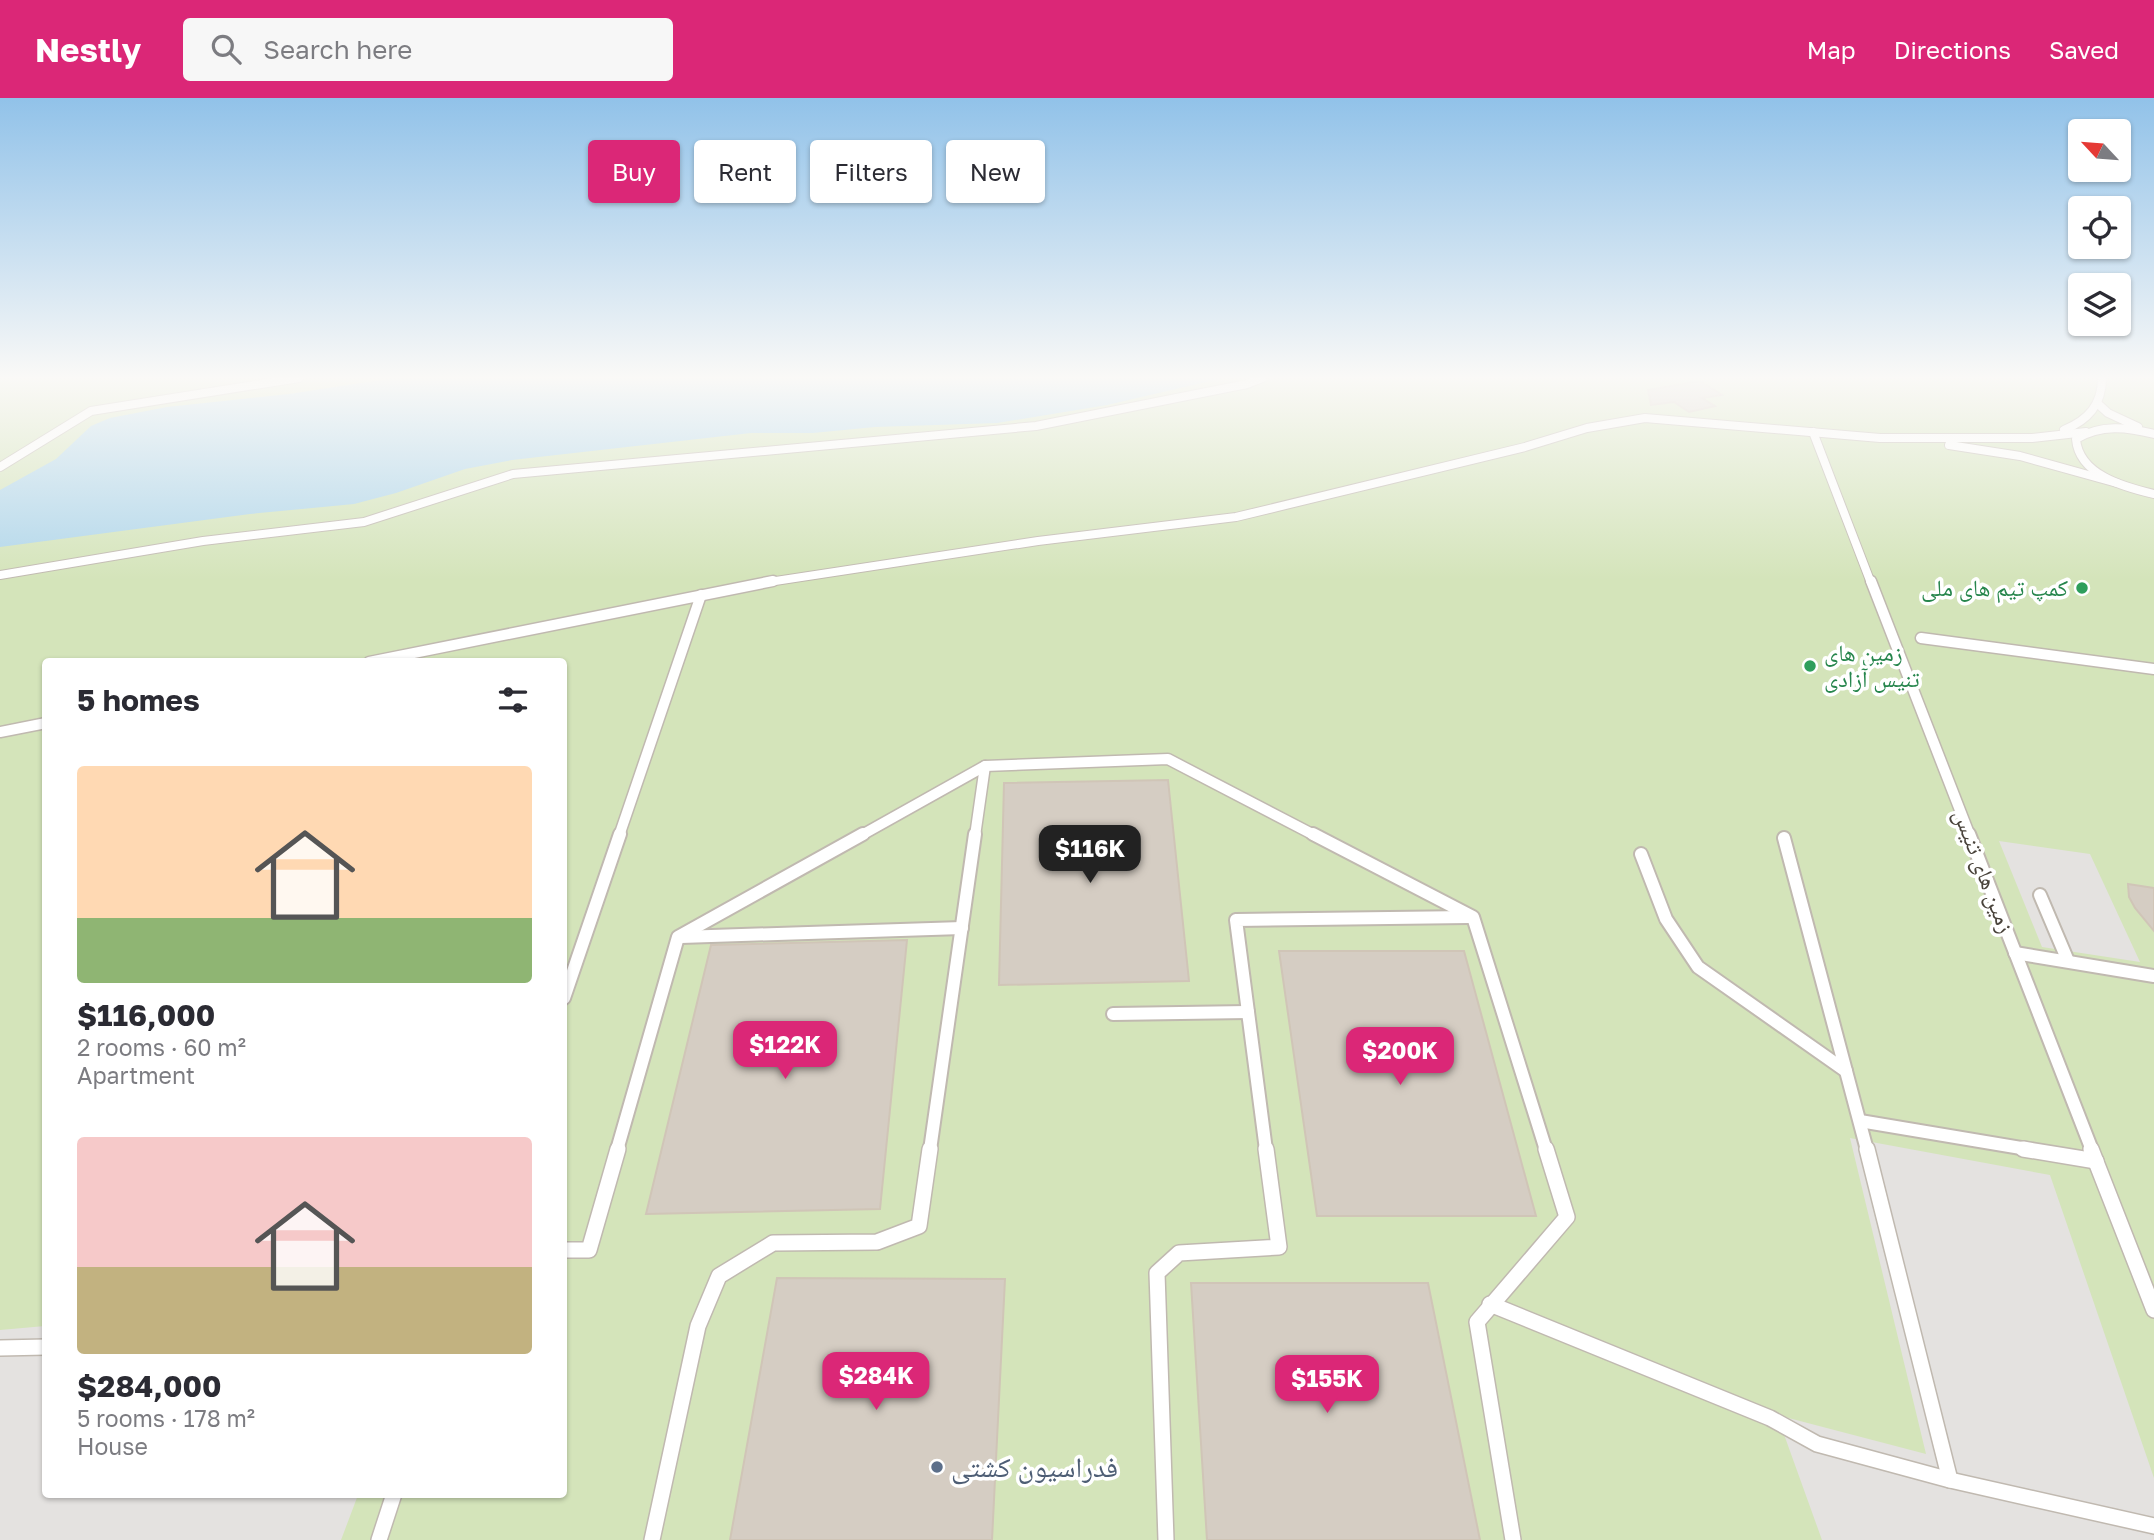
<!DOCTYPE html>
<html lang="en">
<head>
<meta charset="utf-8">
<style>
	:root { --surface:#fff; --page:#f7f7f7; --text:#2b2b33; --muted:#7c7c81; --accent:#db2777 }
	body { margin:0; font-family:"Golos Text","Noto Naskh Arabic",sans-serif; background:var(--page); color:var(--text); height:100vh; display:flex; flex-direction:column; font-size:26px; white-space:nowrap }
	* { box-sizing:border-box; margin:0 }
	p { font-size:23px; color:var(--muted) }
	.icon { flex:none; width:38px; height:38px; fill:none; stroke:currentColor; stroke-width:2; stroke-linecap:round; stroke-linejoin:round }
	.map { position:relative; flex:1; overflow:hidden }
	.sheet { position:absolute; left:42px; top:560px; width:525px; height:840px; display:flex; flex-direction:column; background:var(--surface); border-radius:7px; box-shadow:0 2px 5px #0004 }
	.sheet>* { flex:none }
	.hud { position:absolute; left:588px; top:42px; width:665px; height:63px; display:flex; gap:14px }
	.needle { width:46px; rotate:296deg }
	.fabs { position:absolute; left:2068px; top:21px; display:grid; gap:14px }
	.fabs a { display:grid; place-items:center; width:63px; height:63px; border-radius:7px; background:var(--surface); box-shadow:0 2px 5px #0004; font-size:35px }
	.price { position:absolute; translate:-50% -60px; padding:0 16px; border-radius:14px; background:var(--accent); color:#fff; font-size:23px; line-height:46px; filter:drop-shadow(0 2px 4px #0008) }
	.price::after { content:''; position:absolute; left:50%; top:42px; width:21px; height:16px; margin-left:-10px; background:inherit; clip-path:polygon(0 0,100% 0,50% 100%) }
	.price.current { background:#222; color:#fff }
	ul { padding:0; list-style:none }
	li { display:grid; align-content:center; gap:14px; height:371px; padding:0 35px }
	li span { display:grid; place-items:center; height:217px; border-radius:7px; color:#555 }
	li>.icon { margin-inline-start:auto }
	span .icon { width:126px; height:126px; fill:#fffc; stroke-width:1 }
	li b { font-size:30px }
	h2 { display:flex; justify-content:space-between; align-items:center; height:84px; padding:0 35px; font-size:30px }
	.pill { padding:0 24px; border-radius:7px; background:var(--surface); box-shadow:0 2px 5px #0004; font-size:24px; line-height:63px }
	.pill.current { background:var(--accent); color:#fff }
	header { display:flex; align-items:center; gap:42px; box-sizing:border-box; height:98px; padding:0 35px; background:var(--accent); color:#fff }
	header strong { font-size:33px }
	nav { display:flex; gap:38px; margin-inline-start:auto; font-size:24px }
	.search { width:490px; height:63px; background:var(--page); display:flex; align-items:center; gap:18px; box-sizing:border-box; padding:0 24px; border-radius:7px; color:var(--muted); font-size:26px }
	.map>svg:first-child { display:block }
	.green { fill:#d4e4ba; fill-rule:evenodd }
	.parking { fill:#e4e2e0 }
	.water { fill:#b0d6ea }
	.building { fill:#d5cdc3; stroke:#d0c5b7; stroke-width:2 }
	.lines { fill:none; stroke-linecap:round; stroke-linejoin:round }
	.service-far3-casing { stroke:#c0b9b0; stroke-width:10 }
	.service-far2-casing { stroke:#c0b9b0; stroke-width:13 }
	.service-far1-casing { stroke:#c0b9b0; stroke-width:16 }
	.service-casing { stroke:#c0b9b0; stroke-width:18 }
	.service-far3 { stroke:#fff; stroke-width:8 }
	.service-far2 { stroke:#fff; stroke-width:10 }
	.service-far1 { stroke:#fff; stroke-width:12 }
	.service { stroke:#fff; stroke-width:15 }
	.leisure-dot { fill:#2e9e5b; stroke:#fff; stroke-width:2.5 }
	.service-dot { fill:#5c6f8a; stroke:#fff; stroke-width:2.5 }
	.labels { text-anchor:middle; stroke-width:7; stroke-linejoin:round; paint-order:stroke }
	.leisure-label { font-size:23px; fill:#27864d; stroke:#fff; text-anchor:end }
	.street-label { font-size:23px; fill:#49433b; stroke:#fff }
	.near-service-label { font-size:28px; fill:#4e5e75; stroke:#fff; text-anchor:start }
</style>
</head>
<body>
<header>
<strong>Nestly</strong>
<div class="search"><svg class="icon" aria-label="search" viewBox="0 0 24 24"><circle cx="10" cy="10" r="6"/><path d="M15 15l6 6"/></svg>Search here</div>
<nav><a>Map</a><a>Directions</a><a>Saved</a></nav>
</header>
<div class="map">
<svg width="2154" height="1442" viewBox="0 0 2154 1442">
	<rect width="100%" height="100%" fill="#f5f2ed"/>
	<path class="green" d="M0 280H2154V1442H0ZM46 564H564V1396H46Z"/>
	<g class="parking">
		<path d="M1999 743 2090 756 2140 864 2042 849Z"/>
		<path d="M1850 1040 2050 1077 2154 1380V1442H1822L1777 1317 1926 1356Z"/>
		<path d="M45 1228 46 1396 358 1397 341 1442H0V1232Z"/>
	</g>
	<path class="water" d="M394 280H1223L1107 307 997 325 875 329 813 335H751L512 362 465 371 396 395 354 406 250 416 0 449V392L56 361 91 328 110 320 167 309 289 296Z"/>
	<g class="building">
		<path d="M1700 283 1722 297 1702 300 1715 308 1689 314 1674 304 1651 307 1648 292Z"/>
		<path d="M1168 682 1189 883 999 887 1004 685Z"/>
		<path d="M2128 786 2154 790V833L2135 810 2129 799Z"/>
		<path d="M907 842 880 1111 646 1116 711 847Z"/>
		<path d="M1279 853H1464L1536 1118H1317Z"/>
		<path d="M777 1180 1005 1181 992 1442H730Z"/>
		<path d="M1191 1185H1428L1480 1442H1207Z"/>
	</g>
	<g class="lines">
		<g class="service-far3-casing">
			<g id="service-far3">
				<path d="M2097 305 2108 315 2138 329"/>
				<path d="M2064 332C2088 322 2102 307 2102 280"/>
				<path d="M1813 334 1871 485"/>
				<path d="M2154 336C2127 329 2101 326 2076 341 2079 377 2124 389 2154 396"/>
				<path d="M1949 347 2020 358 2117 385"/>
				<path d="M0 369 91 313 299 280"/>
				<path d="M0 477 203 443 364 424 513 376 1036 328 1247 286 1262 280"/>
				<path d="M762 485 1038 443 1236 419 1525 349 1587 330 1645 320 1880 340H2032L2086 334"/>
			</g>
		</g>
		<g class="service-far2-casing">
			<g id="service-far2">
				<path d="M1871 483 1970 738"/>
				<path d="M1921 540 2154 571"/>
				<path d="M369 564 773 483"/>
				<path d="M0 634 46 625"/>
				<path d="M619 738 701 497"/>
				<path d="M860 738 985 668 1168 661 1316 738"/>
				<path d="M975 738 985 668"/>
			</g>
		</g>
		<g class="service-far1-casing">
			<g id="service-far1">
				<path d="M1313 736 1473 819 1546 1052"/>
				<path d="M1969 736 2092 1052"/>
				<path d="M1784 740 1867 1052"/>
				<path d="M1641 756 1666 821 1698 869 1846 973"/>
				<path d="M2040 797 2068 863"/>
				<path d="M681 839 962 830"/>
				<path d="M2015 855 2154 878"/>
				<path d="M564 900 620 736"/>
				<path d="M1113 916 1248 914"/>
				<path d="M1860 1023 2033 1052"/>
				<path d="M617 1052 678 839 863 736"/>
				<path d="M930 1052 975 736"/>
				<path d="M1266 1052 1236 822 1469 819"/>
			</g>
		</g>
		<g class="service-casing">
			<g id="service">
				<path d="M1867 1051 1950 1382"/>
				<path d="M2023 1051 2096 1063"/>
				<path d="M2091 1051 2154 1212"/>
				<path d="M564 1152H589L618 1051"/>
				<path d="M1490 1206 1770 1320 1817 1346 1950 1382 2154 1428"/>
				<path d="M0 1250 46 1249"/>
				<path d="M379 1442 394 1396"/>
				<path d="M652 1442 698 1228 719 1178 773 1145 877 1144 919 1128 930 1051"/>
				<path d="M1166 1442 1157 1175 1179 1155 1279 1149 1266 1051"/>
				<path d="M1513 1442 1477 1224 1567 1119 1546 1051"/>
			</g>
		</g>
		<use href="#service-far3" class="service-far3"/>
		<use href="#service-far2" class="service-far2"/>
		<use href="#service-far1" class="service-far1"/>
		<use href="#service" class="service"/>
	</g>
	<linearGradient id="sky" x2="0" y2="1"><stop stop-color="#91c2e9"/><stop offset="0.58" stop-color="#faf9f7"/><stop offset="1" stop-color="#faf9f7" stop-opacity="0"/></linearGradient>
	<rect width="2154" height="482" fill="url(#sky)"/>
	<g class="leisure-dot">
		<circle cx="2082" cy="490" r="7"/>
		<circle cx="1810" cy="568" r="7"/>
	</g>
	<circle class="service-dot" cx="937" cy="1369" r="7"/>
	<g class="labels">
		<g class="leisure-label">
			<text x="2068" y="498">کمپ تیم های ملی</text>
			<text x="1824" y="563" text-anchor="start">زمین های<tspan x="1824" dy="26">تنیس آزادی</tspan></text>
		</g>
		<g class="street-label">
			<text transform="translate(1984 773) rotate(69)" y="8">زمین های تنیس</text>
		</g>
		<g class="near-service-label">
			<text x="951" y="1379">فدراسیون کشتی</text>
		</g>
	</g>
</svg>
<div class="fabs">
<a><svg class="needle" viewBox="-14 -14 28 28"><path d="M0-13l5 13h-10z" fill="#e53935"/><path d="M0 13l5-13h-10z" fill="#7c7c81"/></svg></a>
<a><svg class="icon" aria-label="locate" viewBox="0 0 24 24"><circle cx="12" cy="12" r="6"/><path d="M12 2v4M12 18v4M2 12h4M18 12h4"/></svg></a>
<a><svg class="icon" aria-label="layers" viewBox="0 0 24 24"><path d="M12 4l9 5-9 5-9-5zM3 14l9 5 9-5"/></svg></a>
</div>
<b class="price current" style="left:1090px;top:787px">$116K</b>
<b class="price" style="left:785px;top:983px">$122K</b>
<b class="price" style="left:1400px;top:989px">$200K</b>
<b class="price" style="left:876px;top:1314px">$284K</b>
<b class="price" style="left:1327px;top:1317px">$155K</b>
<div class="hud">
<a class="pill current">Buy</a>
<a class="pill">Rent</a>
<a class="pill">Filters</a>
<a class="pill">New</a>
</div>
<section class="sheet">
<h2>5 homes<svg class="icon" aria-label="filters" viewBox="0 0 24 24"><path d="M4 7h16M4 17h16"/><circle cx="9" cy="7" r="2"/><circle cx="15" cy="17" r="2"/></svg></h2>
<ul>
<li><span style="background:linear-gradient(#ffd9b3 70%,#8fb573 0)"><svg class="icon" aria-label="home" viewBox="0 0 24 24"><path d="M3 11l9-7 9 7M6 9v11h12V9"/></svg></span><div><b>$116,000</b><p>2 rooms · 60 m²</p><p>Apartment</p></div></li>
<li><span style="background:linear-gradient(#f6c9c9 60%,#c2b280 0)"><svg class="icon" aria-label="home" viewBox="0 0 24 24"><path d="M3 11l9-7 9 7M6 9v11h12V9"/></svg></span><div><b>$284,000</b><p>5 rooms · 178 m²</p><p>House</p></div></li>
</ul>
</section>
</div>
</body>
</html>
